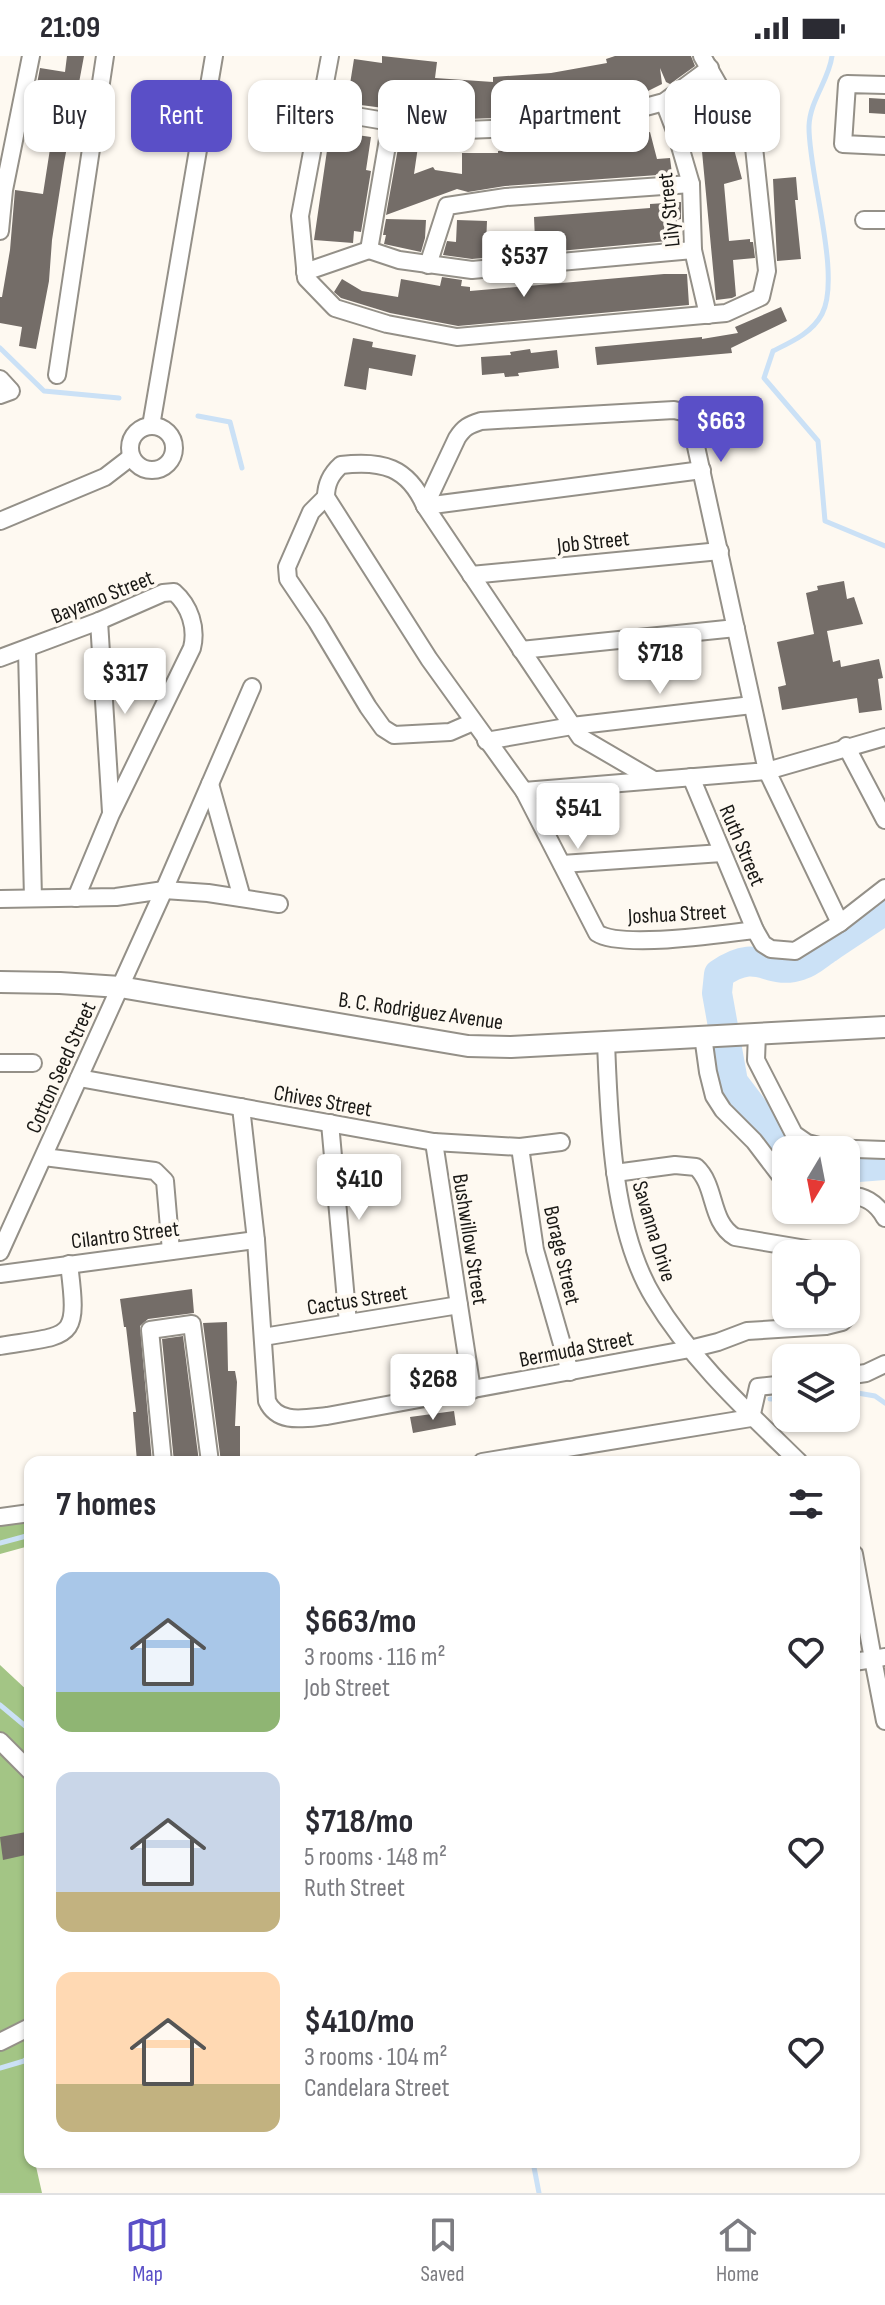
<!DOCTYPE html>
<html lang="en">
<head>
<meta charset="utf-8">
<style>
	:root { --surface:#fff; --page:#f7f7f7; --text:#2b2b33; --muted:#7c7c81; --line:#e1e1e2; --accent:#5a4fc7 }
	body { margin:0; font-family:"Sofia Sans Condensed",sans-serif; background:var(--page); color:var(--text); height:100vh; display:flex; flex-direction:column; font-size:30px; white-space:nowrap }
	* { box-sizing:border-box; margin:0 }
	p { font-size:26px; color:var(--muted) }
	.icon { flex:none; width:44px; height:44px; fill:none; stroke:currentColor; stroke-width:2; stroke-linecap:round; stroke-linejoin:round }
	.map { position:relative; flex:1; overflow:hidden }
	.drawer { position:absolute; left:24px; top:1400px; width:836px; height:712px; display:flex; flex-direction:column; background:var(--surface); border-radius:16px; box-shadow:0 2px 6px #0004 }
	.drawer>* { flex:none }
	.banner { position:absolute; left:24px; top:24px; width:838px; height:72px; display:flex; gap:16px }
	.needle { width:52px; rotate:190deg }
	.tools { position:absolute; left:772px; top:1080px; display:grid; gap:16px }
	.tools a { display:grid; place-items:center; width:88px; height:88px; border-radius:16px; background:var(--surface); box-shadow:0 2px 6px #0004; font-size:40px }
	.price { position:absolute; translate:-50% -68px; padding:0 18px; border-radius:8px; background:#fff; color:#222; font-size:26px; line-height:52px; filter:drop-shadow(0 2px 4px #0008) }
	.price::after { content:''; position:absolute; left:50%; top:48px; width:24px; height:18px; margin-left:-12px; background:inherit; clip-path:polygon(0 0,100% 0,50% 100%) }
	.price.active { background:var(--accent); color:#fff }
	ul { padding:0; list-style:none }
	li { display:flex; align-items:center; gap:24px; height:200px; padding:0 32px }
	li span { display:grid; place-items:center; flex:none; width:224px; height:160px; border-radius:16px; color:#555 }
	li>.icon { margin-inline-start:auto }
	span .icon { width:96px; height:96px; fill:#fffc; stroke-width:1 }
	li b { font-size:34px }
	h2 { display:flex; justify-content:space-between; align-items:center; height:96px; padding:0 32px; font-size:34px }
	.tag { padding:0 28px; border-radius:16px; background:var(--surface); box-shadow:0 2px 6px #0004; font-size:28px; line-height:72px }
	.tag.active { background:var(--accent); color:#fff }
	.status { display:flex; justify-content:space-between; align-items:center; height:56px; padding:0 40px; background:var(--surface); direction:ltr }
	.status svg { height:22px; fill:currentColor }
	.tabs { display:flex; justify-content:space-around; align-items:center; height:112px; border-top:2px solid var(--line); background:var(--surface); font-size:22px; color:var(--muted) }
	.tabs a { display:grid; justify-items:center; gap:4px }
	.tabs .active { color:var(--accent) }
	.map>svg:first-child { display:block }
	.forest { fill:#a3c585 }
	.lines { fill:none; stroke-linecap:round; stroke-linejoin:round }
	.stream { stroke:#cbe1f6; stroke-width:5 }
	.river { stroke:#cbe1f6; stroke-width:30 }
	.building { fill:#746d68 }
	.minor-casing { stroke:#949088; stroke-width:20 }
	.tertiary-casing { stroke:#949088; stroke-width:24 }
	.minor { stroke:#fff; stroke-width:16 }
	.tertiary { stroke:#fff; stroke-width:20 }
	.labels { text-anchor:middle; stroke-width:7; stroke-linejoin:round; paint-order:stroke }
	.street-label { font-size:22px; fill:#191815; stroke:#fef9f1 }
</style>
</head>
<body>
<div class="status"><b>21:09</b><svg viewBox="0 0 49 12"><path d="M0 12V9h3v3zM5 12V6h3v6zM10 12V3h3v9zM15 12V0h3v12zM26 1h20v11H26zM47 4h2v5h-2z"/></svg></div>
<div class="map">
<svg width="885" height="2137" viewBox="0 0 885 2137">
	<rect width="100%" height="100%" fill="#fef9f1"/>
	<g class="forest">
		<path d="M30 1458 29 1490 0 1498V1464Z"/>
		<path d="M0 1609 30 1637V2017C21 2045 30 2077 30 2106H35L42 2137H0Z"/>
	</g>
	<g class="lines">
		<g class="stream">
			<path d="M832 0C829 24 810 44 809 70 808 117 842 220 822 258 812 277 791 286 773 295L764 322 818 385 825 465 885 490"/>
			<path d="M0 292 44 335 119 342"/>
			<path d="M198 360 230 366 242 412"/>
			<path d="M846 1335 875 1340 885 1347"/>
			<path d="M770 1343 786 1342"/>
			<path d="M0 1487 30 1479"/>
			<path d="M0 1649 30 1674"/>
			<path d="M0 2012 24 2005 30 1999"/>
			<path d="M533 2106 539 2137"/>
		</g>
		<g class="river">
			<path d="M786 1096 733 1026 717 937 719 918C761 889 766 921 801 909 811 906 820 897 828 892 847 879 866 867 885 854"/>
			<path d="M846 1112 885 1109"/>
		</g>
	</g>
	<g class="building">
		<path d="M67 0H84L64 107 52 184 49 225 36 293 19 290 22 271 0 267V241H2L10 194 15 134 43 138 52 80 28 75 40 12 65 16Z"/>
		<path d="M382 0 437 6 435 22 493 26V21L551 17 607 7 606 3 615 0H691L695 10 670 28 666 26 660 12 662 28 642 38 595 52 553 57 554 60 467 63 338 46 341 27 350 28 354 3 382 7Z"/>
		<path d="M705 29 731 82 742 123 724 128 729 185 750 183V186H753L755 202 733 204 736 240 732 242 716 244 698 53 691 40Z"/>
		<path d="M869 42 885 43V58L869 57Z"/>
		<path d="M331 67 352 70 350 78 371 81 366 114 371 115 361 176 354 175 353 187 314 184Z"/>
		<path d="M650 76 657 103 670 102 672 118 505 130 468 136 457 133 386 159 400 81 419 84 414 118 433 111 435 114 462 118V97H498V95L537 94 536 91 608 86Z"/>
		<path d="M796 121 798 144H795L801 203 777 205 773 123Z"/>
		<path d="M681 146V163L677 164 678 184 472 203 443 199 447 185 456 186 457 164 487 165 486 190 535 184 534 161 650 152V148Z"/>
		<path d="M386 163 426 164 425 182 421 196 384 188 386 179H383Z"/>
		<path d="M664 218H687L689 249 458 270 390 257 341 242 334 236 342 223 362 235 398 241 401 223 440 230 442 221 462 224 461 230 470 231V235Z"/>
		<path d="M781 251 787 265 731 292 732 297 597 309 595 291 702 281V283L738 277 735 271Z"/>
		<path d="M353 282 373 286 372 291 416 299 412 320 369 312 366 334 344 330Z"/>
		<path d="M530 293 531 297 557 294 559 312 518 317 519 320 505 321 504 317 482 319 481 301 511 299 510 296Z"/>
		<path d="M844 525 847 543 854 541 863 568 827 575 833 606 840 604 841 611 879 603 883 622 878 623 882 654 859 657 857 642 782 654 778 631 786 629 777 586 814 578 806 537 818 534 817 530Z"/>
		<path d="M192 1233 194 1257 148 1263 140 1270 152 1406H137L133 1356H136L126 1271H124L120 1243Z"/>
		<path d="M227 1266 228 1315H235L237 1326 235 1370H240V1406H221L203 1267Z"/>
		<path d="M183 1280 199 1406H174L162 1283Z"/>
		<path d="M454 1355 456 1369 413 1377 410 1361Z"/>
		<path d="M26 1776 30 1798 3 1804 0 1781Z"/>
	</g>
	<g class="lines">
		<g class="minor-casing">
			<g id="minor">
				<path d="M330 0 300 160 306 222 335 252 387 268 457 281 726 257 761 241 767 215 754 91 702 0"/>
				<path d="M885 29 847 28 843 88 885 90"/>
				<path d="M664 46 677 80 691 128 693 194 708 259"/>
				<path d="M320 54 391 66 465 74 575 70 664 46 710 12"/>
				<path d="M391 66 369 194 399 204 472 214 693 194"/>
				<path d="M864 164H885"/>
				<path d="M0 175 4 134 31 0"/>
				<path d="M428 209 447 150 506 141 691 128"/>
				<path d="M305 216 369 194"/>
				<path d="M57 319 105 0"/>
				<path d="M0 323 11 335 0 339"/>
				<circle cx="152" cy="392" r="22"/>
				<path d="M151 370 214 0"/>
				<path d="M326 441 311 456 287 511 288 523 317 566 368 651 383 672 394 679 450 676 473 666"/>
				<path d="M425 450 457 382C464 371 469 369 481 365L674 354 687 357 690 363 767 715 524 735"/>
				<path d="M425 450C408 411 382 404 341 409 331 418 326 427 326 441L429 603 524 735 597 877C621 893 724 878 755 874"/>
				<path d="M0 465 105 421 131 401"/>
				<path d="M471 519 720 495"/>
				<path d="M99 565 111 756"/>
				<path d="M27 594 33 842"/>
				<path d="M521 594 736 572"/>
				<path d="M0 602 99 565 163 537 174 536C190 550 197 572 192 592L111 758 76 842"/>
				<path d="M486 685 572 670 752 649"/>
				<path d="M846 690 885 764"/>
				<path d="M691 721 755 874 763 888 771 893 795 895 840 867 885 832"/>
				<path d="M652 723 580 681 425 450 702 414"/>
				<path d="M210 728 242 842"/>
				<path d="M562 808 722 797"/>
				<path d="M0 843 116 841 164 834 208 837 279 848"/>
				<path d="M840 867 767 715 885 681"/>
				<path d="M757 977 756 1004 794 1078 807 1087 827 1092 885 1094"/>
				<path d="M703 980 708 1016 714 1040 723 1054 754 1085 786 1127"/>
				<path d="M606 986C609 1064 612 1174 654 1242 692 1305 747 1355 799 1406"/>
				<path d="M0 1007H33"/>
				<path d="M79 1022 434 1086 520 1091 561 1086"/>
				<path d="M241 1051 256 1184 267 1345C278 1369 305 1362 327 1360L690 1293 718 1286 747 1275 826 1270 842 1266 847 1261C850 1245 851 1221 846 1206"/>
				<path d="M330 1067 348 1267"/>
				<path d="M434 1086 472 1334"/>
				<path d="M520 1091 535 1194 570 1316"/>
				<path d="M44 1101 155 1115 165 1125 171 1195"/>
				<path d="M615 1117 675 1109 696 1111C717 1130 709 1165 735 1181L836 1198"/>
				<path d="M846 1140C863 1138 877 1147 885 1162"/>
				<path d="M0 1196 164 834 252 631"/>
				<path d="M0 1218 256 1184"/>
				<path d="M263 1281 459 1249"/>
				<path d="M0 1290C73 1278 79 1286 69 1208"/>
				<path d="M846 1320 866 1317 885 1308"/>
				<path d="M163 1406 150 1274 192 1268 210 1406"/>
				<path d="M482 1406 751 1362 758 1331 786 1328"/>
				<path d="M0 1461 30 1457"/>
				<path d="M854 1498 873 1603 854 1606"/>
				<path d="M885 1601 873 1603 885 1665"/>
				<path d="M0 1685 30 1715"/>
				<path d="M0 1986 30 1971"/>
			</g>
		</g>
		<g class="tertiary-casing">
			<path id="tertiary" d="M0 926 60 927 120 931 468 990 511 991 885 971"/>
		</g>
		<use href="#minor" class="minor"/>
		<use href="#tertiary" class="tertiary"/>
	</g>
	<g class="labels">
		<g class="street-label">
			<text transform="translate(668 154) rotate(-96)" y="8">Lily Street</text>
			<text transform="translate(593 485) rotate(-6)" y="8">Job Street</text>
			<text transform="translate(102 540) rotate(-22)" y="8">Bayamo Street</text>
			<text transform="translate(743 789) rotate(67)" y="8">Ruth Street</text>
			<text transform="translate(677 857) rotate(-3)" y="8">Joshua Street</text>
			<text transform="translate(421 954) rotate(8)" y="8">B. C. Rodriguez Avenue</text>
			<text transform="translate(60 1011) rotate(-66)" y="8">Cotton Seed Street</text>
			<text transform="translate(323 1044) rotate(10)" y="8">Chives Street</text>
			<text transform="translate(655 1175) rotate(73)" y="8">Savanna Drive</text>
			<text transform="translate(125 1178) rotate(-7)" y="8">Cilantro Street</text>
			<text transform="translate(471 1183) rotate(81)" y="8">Bushwillow Street</text>
			<text transform="translate(563 1199) rotate(77)" y="8">Borage Street</text>
			<text transform="translate(357 1243) rotate(-9)" y="8">Cactus Street</text>
			<text transform="translate(576 1292) rotate(-11)" y="8">Bermuda Street</text>
		</g>
	</g>
</svg>
<div class="tools">
<a><svg class="needle" viewBox="-14 -14 28 28"><path d="M0-13l5 13h-10z" fill="#e53935"/><path d="M0 13l5-13h-10z" fill="#7c7c81"/></svg></a>
<a><svg class="icon" aria-label="locate" viewBox="0 0 24 24"><circle cx="12" cy="12" r="6"/><path d="M12 2v4M12 18v4M2 12h4M18 12h4"/></svg></a>
<a><svg class="icon" aria-label="layers" viewBox="0 0 24 24"><path d="M12 4l9 5-9 5-9-5zM3 14l9 5 9-5"/></svg></a>
</div>
<b class="price" style="left:524px;top:243px">$537</b>
<b class="price active" style="left:721px;top:408px">$663</b>
<b class="price" style="left:660px;top:640px">$718</b>
<b class="price" style="left:125px;top:660px">$317</b>
<b class="price" style="left:578px;top:795px">$541</b>
<b class="price" style="left:359px;top:1166px">$410</b>
<b class="price" style="left:433px;top:1366px">$268</b>
<div class="banner">
<a class="tag">Buy</a>
<a class="tag active">Rent</a>
<a class="tag">Filters</a>
<a class="tag">New</a>
<a class="tag">Apartment</a>
<a class="tag">House</a>
</div>
<section class="drawer">
<h2>7 homes<svg class="icon" aria-label="filters" viewBox="0 0 24 24"><path d="M4 7h16M4 17h16"/><circle cx="9" cy="7" r="2"/><circle cx="15" cy="17" r="2"/></svg></h2>
<ul>
<li><span style="background:linear-gradient(#a9c7e8 75%,#8fb573 0)"><svg class="icon" aria-label="home" viewBox="0 0 24 24"><path d="M3 11l9-7 9 7M6 9v11h12V9"/></svg></span><div><b>$663/mo</b><p>3 rooms · 116 m²</p><p>Job Street</p></div><svg class="icon" aria-label="heart" viewBox="0 0 24 24"><path d="M12 20l-8-8c-3-5 5-10 8-4 3-6 11-1 8 4z"/></svg></li>
<li><span style="background:linear-gradient(#c9d6e8 75%,#c2b280 0)"><svg class="icon" aria-label="home" viewBox="0 0 24 24"><path d="M3 11l9-7 9 7M6 9v11h12V9"/></svg></span><div><b>$718/mo</b><p>5 rooms · 148 m²</p><p>Ruth Street</p></div><svg class="icon" aria-label="heart" viewBox="0 0 24 24"><path d="M12 20l-8-8c-3-5 5-10 8-4 3-6 11-1 8 4z"/></svg></li>
<li><span style="background:linear-gradient(#ffd9b3 70%,#c2b280 0)"><svg class="icon" aria-label="home" viewBox="0 0 24 24"><path d="M3 11l9-7 9 7M6 9v11h12V9"/></svg></span><div><b>$410/mo</b><p>3 rooms · 104 m²</p><p>Candelara Street</p></div><svg class="icon" aria-label="heart" viewBox="0 0 24 24"><path d="M12 20l-8-8c-3-5 5-10 8-4 3-6 11-1 8 4z"/></svg></li>
</ul>
</section>
</div>
<nav class="tabs">
<a class="active"><svg class="icon" aria-label="map" viewBox="0 0 24 24"><path d="M3 6l6-2 6 2 6-2v14l-6 2-6-2-6 2zM9 4v14M15 6v14"/></svg>Map</a>
<a><svg class="icon" aria-label="saved" viewBox="0 0 24 24"><path d="M7 4h10v16l-5-4-5 4z"/></svg>Saved</a>
<a><svg class="icon" aria-label="home" viewBox="0 0 24 24"><path d="M3 11l9-7 9 7M6 9v11h12V9"/></svg>Home</a>
</nav>
</body>
</html>
